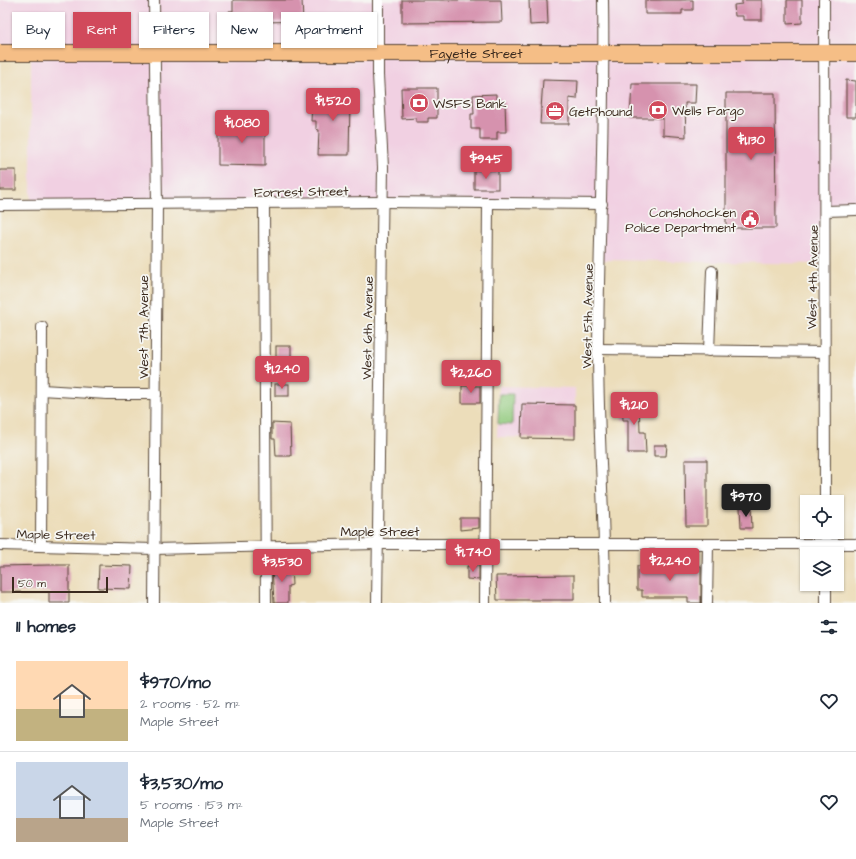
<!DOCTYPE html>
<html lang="en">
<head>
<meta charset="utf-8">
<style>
	:root { --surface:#fff; --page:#f2f2f3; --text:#1f2937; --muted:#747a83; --line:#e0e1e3; --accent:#d1495b }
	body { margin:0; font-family:"Architects Daughter",sans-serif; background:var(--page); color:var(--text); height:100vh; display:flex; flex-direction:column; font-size:15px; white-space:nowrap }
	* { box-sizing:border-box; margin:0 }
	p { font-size:13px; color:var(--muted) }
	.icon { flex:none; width:22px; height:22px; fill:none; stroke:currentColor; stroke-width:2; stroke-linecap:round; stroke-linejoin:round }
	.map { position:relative; height:603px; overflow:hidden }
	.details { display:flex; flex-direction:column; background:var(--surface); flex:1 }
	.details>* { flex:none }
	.hud { position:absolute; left:12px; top:12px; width:400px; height:36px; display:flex; gap:8px }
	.fabs { position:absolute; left:800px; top:495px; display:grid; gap:8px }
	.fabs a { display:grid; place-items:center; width:44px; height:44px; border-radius:0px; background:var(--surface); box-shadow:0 1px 3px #0004; font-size:20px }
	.scale { position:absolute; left:12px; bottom:10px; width:96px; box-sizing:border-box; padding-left:4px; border:2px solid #3b2a1e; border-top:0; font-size:11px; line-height:14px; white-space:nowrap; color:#3b2a1e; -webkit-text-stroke:3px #f6f6f2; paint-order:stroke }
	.price { position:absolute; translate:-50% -34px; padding:0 9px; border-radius:4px; background:var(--accent); color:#fff; font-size:13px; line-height:26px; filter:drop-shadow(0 1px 2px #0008) }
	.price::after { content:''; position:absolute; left:50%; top:24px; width:12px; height:9px; margin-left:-6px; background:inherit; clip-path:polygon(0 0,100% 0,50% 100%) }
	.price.current { background:#222; color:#fff }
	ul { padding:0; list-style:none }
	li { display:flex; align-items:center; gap:12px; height:100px; padding:0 16px }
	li+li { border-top:1px solid var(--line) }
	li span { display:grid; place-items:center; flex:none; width:112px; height:80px; border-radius:0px; color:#555 }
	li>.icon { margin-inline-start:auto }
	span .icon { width:48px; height:48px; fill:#fffc; stroke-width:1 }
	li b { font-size:17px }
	h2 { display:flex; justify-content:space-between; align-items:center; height:48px; padding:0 16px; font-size:17px }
	.chip { padding:0 14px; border-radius:0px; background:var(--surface); box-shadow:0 1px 3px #0004; font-size:14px; line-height:36px }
	.chip.current { background:var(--accent); color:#fff }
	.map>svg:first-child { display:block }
	.built { fill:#f1d0e2 }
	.green { fill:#92ca7e; stroke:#667a4e }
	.building { fill:#d692ae }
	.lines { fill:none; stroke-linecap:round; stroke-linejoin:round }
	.minor-casing { stroke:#564535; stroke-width:12 }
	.primary-casing { stroke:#564535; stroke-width:18 }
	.minor { stroke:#fff; stroke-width:10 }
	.primary { stroke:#f5be86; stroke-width:16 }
	.labels { text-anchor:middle; stroke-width:3.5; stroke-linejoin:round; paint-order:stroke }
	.street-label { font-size:13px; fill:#3b2a1e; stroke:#f6f6f2 }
	.poi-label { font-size:13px; fill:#3b2a1e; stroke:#f6f6f2; text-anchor:start }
</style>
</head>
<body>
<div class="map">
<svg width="856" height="603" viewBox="0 0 856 603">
	<rect width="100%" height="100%" fill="#f6f6f2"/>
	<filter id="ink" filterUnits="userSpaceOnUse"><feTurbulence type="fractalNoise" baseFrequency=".025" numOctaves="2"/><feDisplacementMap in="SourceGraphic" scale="8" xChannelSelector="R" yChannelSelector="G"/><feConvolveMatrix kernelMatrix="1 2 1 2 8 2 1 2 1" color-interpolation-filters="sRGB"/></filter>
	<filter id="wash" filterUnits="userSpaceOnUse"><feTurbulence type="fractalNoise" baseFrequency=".012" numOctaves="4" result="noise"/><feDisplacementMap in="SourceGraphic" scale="16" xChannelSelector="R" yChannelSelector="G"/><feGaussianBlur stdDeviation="0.9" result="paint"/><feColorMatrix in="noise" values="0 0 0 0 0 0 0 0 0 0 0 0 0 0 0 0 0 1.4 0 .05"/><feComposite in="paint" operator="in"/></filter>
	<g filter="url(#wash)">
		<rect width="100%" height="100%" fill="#ecddba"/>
		<g class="built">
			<path d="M0 0H856V210L826 211 825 264 601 260 602 204 31 205V53H0Z"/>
			<path d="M498 386 575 388V439L497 437Z"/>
		</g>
		<path class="green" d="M499 394H513L512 425 498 424Z"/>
		<g id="blocks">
			<g class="building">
				<path d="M233 0H302L303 21 229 23V11H233Z"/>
				<path d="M402 0H501L502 22 402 23Z"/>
				<path d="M529 0H547L548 24 530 25Z"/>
				<path d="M645 0H693V10H682V14H645Z"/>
				<path d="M742 0H762V20H743V16H735L734 5 742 4Z"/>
				<path d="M787 0H802V23L787 24Z"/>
				<path d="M543 80 578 81 577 99 569 98V124H540Z"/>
				<path d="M846 80 856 81V117H846Z"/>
				<path d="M632 84H696L695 103H685L686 137 663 135V118H630Z"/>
				<path d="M401 88H437V118H428V122H416V118L402 119Z"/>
				<path d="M340 89H354V102L350 101 349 155H318L319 130 316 129V121H311L312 104H318V93L340 94Z"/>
				<path d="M726 93H775L776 228H726Z"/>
				<path d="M496 94V98H500V103L505 102 506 132H497V140H480V129H471V114H474L473 95Z"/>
				<path d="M231 120 265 121V166L218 165V134L220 129Z"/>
				<rect x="0" y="170" width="16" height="20"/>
				<rect x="474" y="170" width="24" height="19"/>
				<rect x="276" y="346" width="15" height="12"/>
				<rect x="275" y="384" width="14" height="12"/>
				<rect x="462" y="386" width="18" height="17"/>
				<path d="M622 399H639L640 432H645L646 453H628V420H623Z"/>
				<path d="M522 404 575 405V439L521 438Z"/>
				<path d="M272 423 290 424 291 456H276L275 439H272Z"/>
				<path d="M654 445H667L666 456H654Z"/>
				<path d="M685 460H707V526H686Z"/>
				<path d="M740 507H751L752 528H741Z"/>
				<path d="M460 518H479V528L460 530Z"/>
				<path d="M49 565H69V603H49V592H0V566Z"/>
				<path d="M99 565 132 566 131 589 98 588Z"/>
				<path d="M272 566H291L292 585 288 586V603H274Z"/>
				<path d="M467 566H479V580L467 579Z"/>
				<path d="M637 566H701V603H688V597H642V590H637Z"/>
				<path d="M574 575V600H497L496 576Z"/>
			</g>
		</g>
	</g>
	<g filter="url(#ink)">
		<use href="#blocks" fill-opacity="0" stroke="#564535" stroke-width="1"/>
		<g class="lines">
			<g class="minor-casing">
				<g id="minor">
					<path d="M603 0C605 116 599 232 598 348 598 433 605 518 605 603"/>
					<path d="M824 0 825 502"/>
					<path d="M264 204 266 603"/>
					<path d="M0 205 383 202 602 204"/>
					<path d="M826 211 856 210"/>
					<path d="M598 349 824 352"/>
					<path d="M709 351 712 271"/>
					<path d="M42 390 107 394H156"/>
					<path d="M826 532V554"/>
					<path d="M0 545 154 549 377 544H856"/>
					<path d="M41 546 42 327"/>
					<path d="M826 584V603"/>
					<path d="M154 603 157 205 154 0"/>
					<path d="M377 603 383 167 378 75V0"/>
					<path d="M485 603 488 203"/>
					<path d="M707 603 708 544"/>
				</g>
			</g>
			<g class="primary-casing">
				<g id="primary">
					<path id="s1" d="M0 53H856"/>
				</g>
			</g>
			<use href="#minor" class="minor"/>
			<use href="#primary" class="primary"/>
		</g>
	</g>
	<defs>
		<g id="bank-disc" transform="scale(1)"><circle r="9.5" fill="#d1495b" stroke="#f6f6f2"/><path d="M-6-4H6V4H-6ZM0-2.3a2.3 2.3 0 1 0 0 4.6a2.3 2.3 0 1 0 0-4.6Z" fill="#fff"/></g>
		<g id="office-disc" transform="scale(1)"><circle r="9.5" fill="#d1495b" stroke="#f6f6f2"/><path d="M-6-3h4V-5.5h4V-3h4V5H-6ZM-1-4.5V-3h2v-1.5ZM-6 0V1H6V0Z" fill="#fff"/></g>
		<g id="civic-disc" transform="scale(1)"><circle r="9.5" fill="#d1495b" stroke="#f6f6f2"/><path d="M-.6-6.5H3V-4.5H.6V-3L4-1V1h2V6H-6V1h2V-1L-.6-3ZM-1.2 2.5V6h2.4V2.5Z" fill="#fff"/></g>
	</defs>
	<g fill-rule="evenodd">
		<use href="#bank-disc" x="419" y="103"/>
		<use href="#bank-disc" x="658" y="110"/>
		<use href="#office-disc" x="555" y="111"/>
		<use href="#civic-disc" x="750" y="219"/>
	</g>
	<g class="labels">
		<g class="street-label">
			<text dy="5" stroke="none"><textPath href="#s1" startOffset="476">Fayette Street</textPath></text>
			<text transform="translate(301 191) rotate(-1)" y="5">Forrest Street</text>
			<text transform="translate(812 277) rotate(-89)" y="5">West 4th Avenue</text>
			<text transform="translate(587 316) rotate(-89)" y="5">West 5th Avenue</text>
			<text transform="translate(143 327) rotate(-90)" y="5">West 7th Avenue</text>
			<text transform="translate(367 328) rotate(-89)" y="5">West 6th Avenue</text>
			<text x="380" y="536">Maple Street</text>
			<text transform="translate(56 534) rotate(1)" y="5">Maple Street</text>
		</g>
		<g class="poi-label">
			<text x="433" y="108">WSFS Bank</text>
			<text x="672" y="115">Wells Fargo</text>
			<text x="569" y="116">GetPhound</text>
			<text x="736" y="217" text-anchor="end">Conshohocken<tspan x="736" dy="15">Police Department</tspan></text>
		</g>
	</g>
</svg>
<div class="fabs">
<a><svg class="icon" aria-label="locate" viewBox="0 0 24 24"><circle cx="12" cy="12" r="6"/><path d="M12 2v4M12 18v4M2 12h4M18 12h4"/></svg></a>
<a><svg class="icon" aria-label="layers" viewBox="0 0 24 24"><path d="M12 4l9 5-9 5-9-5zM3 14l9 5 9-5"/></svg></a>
</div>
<div class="scale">50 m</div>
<b class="price" style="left:333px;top:122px">$1,520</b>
<b class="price" style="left:242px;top:144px">$1,080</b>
<b class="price" style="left:751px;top:161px">$1,130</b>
<b class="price" style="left:486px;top:180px">$945</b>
<b class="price" style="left:282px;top:390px">$1,240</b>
<b class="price" style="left:471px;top:394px">$2,260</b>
<b class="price" style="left:634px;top:426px">$1,210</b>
<b class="price current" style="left:746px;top:518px">$970</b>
<b class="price" style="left:473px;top:573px">$1,740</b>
<b class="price" style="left:670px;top:582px">$2,240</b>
<b class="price" style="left:282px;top:583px">$3,530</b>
<div class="hud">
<a class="chip">Buy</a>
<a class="chip current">Rent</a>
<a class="chip">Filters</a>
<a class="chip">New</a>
<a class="chip">Apartment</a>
</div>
</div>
<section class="details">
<h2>11 homes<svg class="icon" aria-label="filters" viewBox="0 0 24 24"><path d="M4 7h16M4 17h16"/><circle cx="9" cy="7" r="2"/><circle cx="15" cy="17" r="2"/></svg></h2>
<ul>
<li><span style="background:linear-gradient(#ffd9b3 60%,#c2b280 0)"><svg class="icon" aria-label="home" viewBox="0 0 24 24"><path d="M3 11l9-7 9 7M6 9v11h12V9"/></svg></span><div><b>$970/mo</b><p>2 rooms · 52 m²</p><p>Maple Street</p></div><svg class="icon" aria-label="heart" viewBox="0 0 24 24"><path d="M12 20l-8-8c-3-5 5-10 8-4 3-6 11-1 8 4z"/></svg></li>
<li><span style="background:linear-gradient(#c9d6e8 70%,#b9a48a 0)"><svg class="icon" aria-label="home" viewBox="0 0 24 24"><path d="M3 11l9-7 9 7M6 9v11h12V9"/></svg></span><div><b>$3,530/mo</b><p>5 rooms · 153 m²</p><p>Maple Street</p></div><svg class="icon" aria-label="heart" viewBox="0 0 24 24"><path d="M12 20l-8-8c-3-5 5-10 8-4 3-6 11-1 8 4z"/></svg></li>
</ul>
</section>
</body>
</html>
